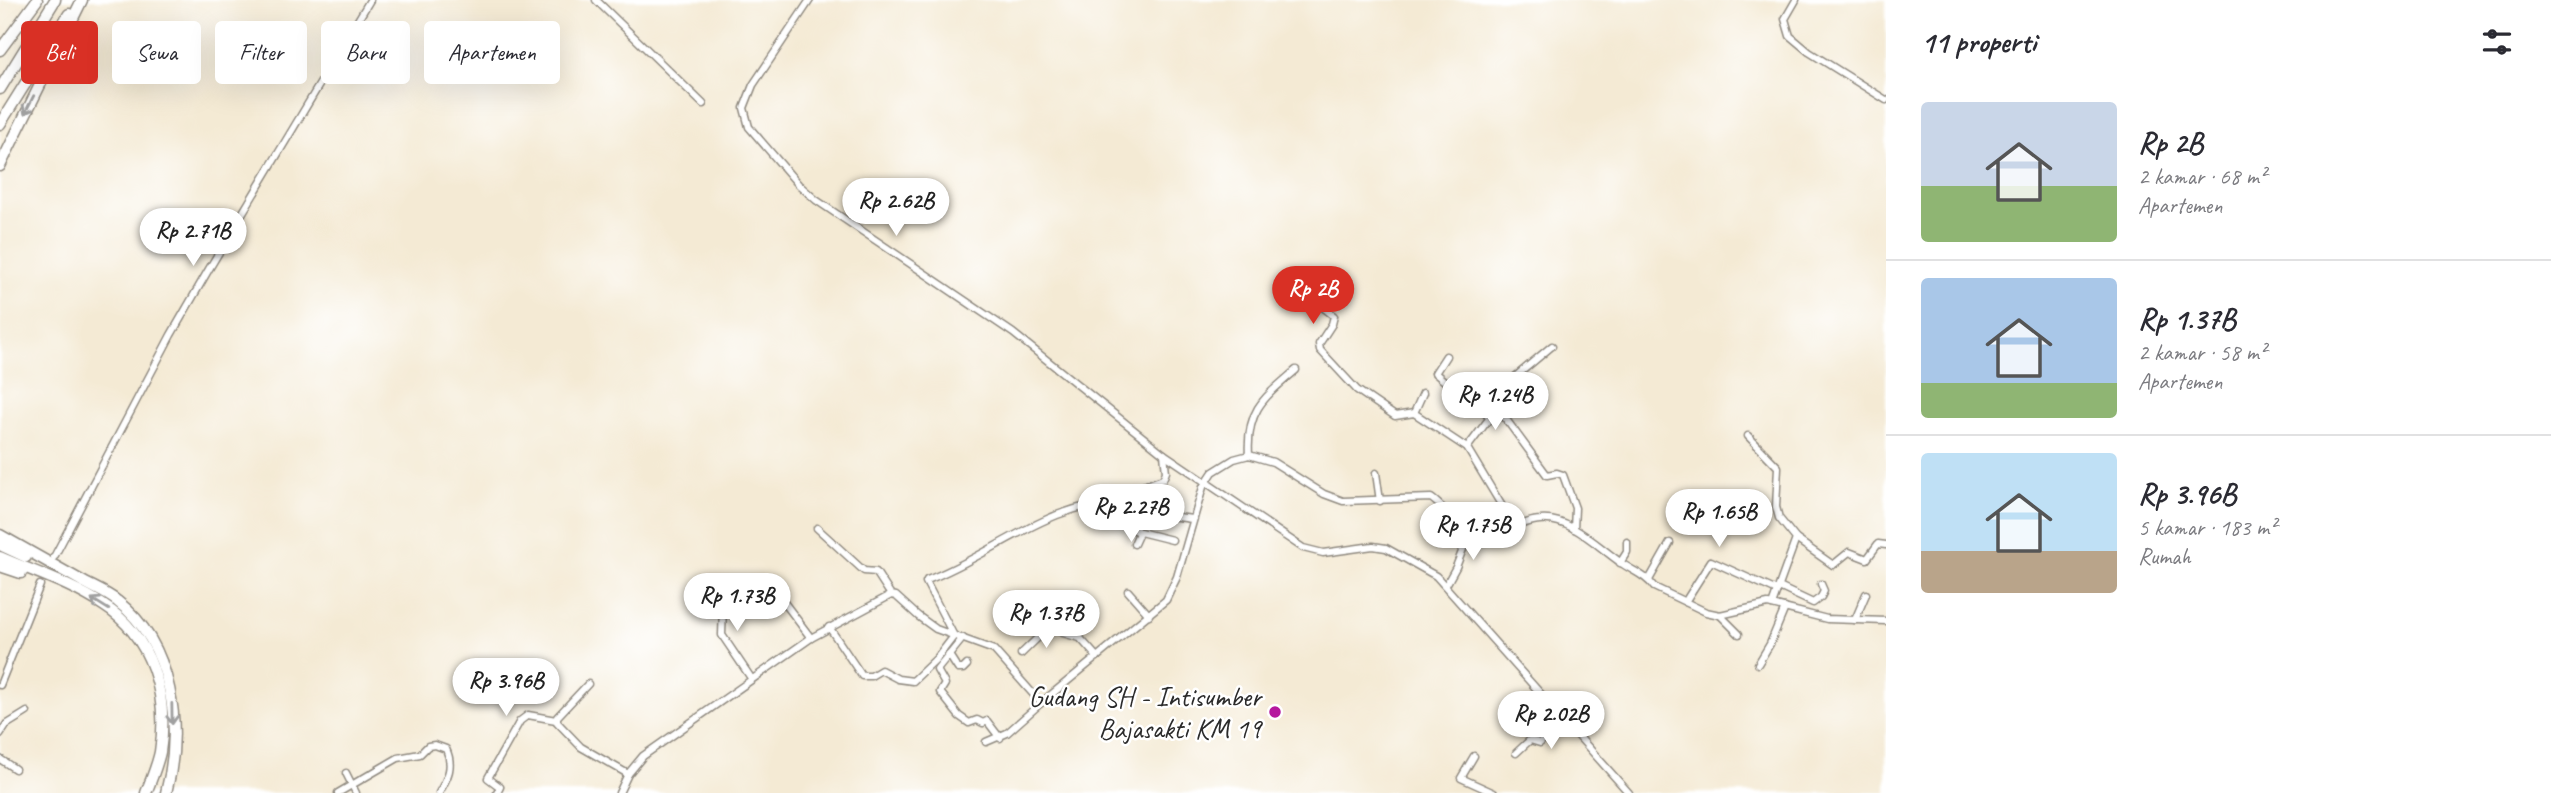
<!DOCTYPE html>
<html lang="id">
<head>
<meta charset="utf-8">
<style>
	:root { --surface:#fff; --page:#f7f7f7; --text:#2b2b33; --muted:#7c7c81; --line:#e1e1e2; --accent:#d93025 }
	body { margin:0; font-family:Caveat,sans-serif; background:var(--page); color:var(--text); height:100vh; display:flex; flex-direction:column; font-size:26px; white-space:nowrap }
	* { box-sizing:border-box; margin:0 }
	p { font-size:23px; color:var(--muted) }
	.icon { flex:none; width:38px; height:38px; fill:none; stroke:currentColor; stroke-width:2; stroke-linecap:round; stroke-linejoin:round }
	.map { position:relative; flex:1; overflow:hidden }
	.sheet { display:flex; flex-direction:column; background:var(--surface); width:665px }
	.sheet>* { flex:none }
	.top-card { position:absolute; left:21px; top:21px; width:665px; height:63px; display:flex; gap:14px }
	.price { position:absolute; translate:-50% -60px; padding:0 16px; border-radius:24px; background:#fff; color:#222; font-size:23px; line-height:46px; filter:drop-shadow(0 2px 4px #0008) }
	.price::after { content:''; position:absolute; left:50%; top:42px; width:21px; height:16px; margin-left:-10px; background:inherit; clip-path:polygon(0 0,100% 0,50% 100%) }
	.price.current { background:var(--accent); color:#fff }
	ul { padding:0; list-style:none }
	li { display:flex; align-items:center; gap:21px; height:175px; padding:0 35px }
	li+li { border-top:2px solid var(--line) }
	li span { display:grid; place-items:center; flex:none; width:196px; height:140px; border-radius:7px; color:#555 }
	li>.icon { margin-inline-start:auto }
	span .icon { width:84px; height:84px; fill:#fffc; stroke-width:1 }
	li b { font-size:30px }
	h2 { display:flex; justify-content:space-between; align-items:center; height:84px; padding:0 35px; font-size:30px }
	.tag { padding:0 24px; border-radius:7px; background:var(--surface); box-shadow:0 7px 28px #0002; font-size:24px; line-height:63px }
	.tag.current { background:var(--accent); color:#fff }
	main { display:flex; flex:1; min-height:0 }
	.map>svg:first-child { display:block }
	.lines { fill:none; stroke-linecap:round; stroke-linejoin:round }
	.minor-casing { stroke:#908a80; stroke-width:9 }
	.motorway-casing { stroke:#908a80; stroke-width:13 }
	.minor { stroke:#fff; stroke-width:6 }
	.motorway { stroke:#fff; stroke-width:10 }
	.oneway { stroke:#a0a0a0 }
	.poi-dot { fill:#b5179e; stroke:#fff; stroke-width:2.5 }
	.labels { text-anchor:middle; stroke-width:5; stroke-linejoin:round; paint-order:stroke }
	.poi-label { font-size:28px; fill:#2b2b2b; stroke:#fff; text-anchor:end }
</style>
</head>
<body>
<main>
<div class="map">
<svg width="1886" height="793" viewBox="0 0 1886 793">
	<rect width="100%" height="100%" fill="#fff"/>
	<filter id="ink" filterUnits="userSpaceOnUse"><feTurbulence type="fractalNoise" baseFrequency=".0143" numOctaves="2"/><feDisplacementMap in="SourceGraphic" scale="14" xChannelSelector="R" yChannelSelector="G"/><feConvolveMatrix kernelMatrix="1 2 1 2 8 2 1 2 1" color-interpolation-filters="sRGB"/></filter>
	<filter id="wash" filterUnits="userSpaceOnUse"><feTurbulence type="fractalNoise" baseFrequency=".00686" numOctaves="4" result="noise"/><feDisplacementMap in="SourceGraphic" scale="28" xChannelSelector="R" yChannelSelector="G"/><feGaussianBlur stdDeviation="1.57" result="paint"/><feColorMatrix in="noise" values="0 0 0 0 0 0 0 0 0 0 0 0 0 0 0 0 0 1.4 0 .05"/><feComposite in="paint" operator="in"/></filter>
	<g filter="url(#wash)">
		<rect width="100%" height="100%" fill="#f4ead4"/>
	</g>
	<g filter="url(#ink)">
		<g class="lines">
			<g class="minor-casing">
				<g id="minor">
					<path d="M596 0 703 104"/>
					<path d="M810 0 753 85 744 108 749 127 798 184 816 200 1013 333 1164 454 1303 548 1323 553 1373 546 1386 548 1436 576 1629 793"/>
					<path d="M1796 0 1785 19 1790 36 1809 52 1886 100"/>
					<path d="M1311 298 1334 316 1332 324 1319 344 1320 350 1357 390 1395 416 1414 413 1467 448"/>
					<path d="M1446 356 1435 373 1476 408 1481 409 1489 417"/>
					<path d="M1497 407 1547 475 1557 473 1563 475 1575 508 1574 529"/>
					<path d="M1414 413 1423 393"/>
					<path d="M1748 436 1778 467 1776 507 1779 518 1796 539 1772 605"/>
					<path d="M1249 455C1246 409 1265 397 1296 370"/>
					<path d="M1376 473 1380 501"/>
					<path d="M1127 502 1138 488 1163 479 1166 472 1164 454"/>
					<path d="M1135 511 1136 531 1172 540"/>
					<path d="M1514 526 1467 448 1510 391 1515 377 1552 346"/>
					<path d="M817 528 864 571 876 572 891 595"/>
					<path d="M1796 539 1833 565 1849 552 1867 559 1878 544 1886 545"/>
					<path d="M1134 544 1139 533"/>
					<path d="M54 557 171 335 209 269 370 0"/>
					<path d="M1620 563 1627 552V542"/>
					<path d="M1649 580 1670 543"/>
					<path d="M739 583 723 607 722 635 751 678"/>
					<path d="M1446 585 1456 567 1472 526"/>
					<path d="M1779 587 1813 603 1821 597 1824 591 1821 584"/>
					<path d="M1128 591 1149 615"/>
					<path d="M777 593 811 638"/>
					<path d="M1685 602 1711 561 1777 591"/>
					<path d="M1720 615 1739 634"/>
					<path d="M1044 618 1063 633 1080 638 1097 657"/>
					<path d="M1855 620 1866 594"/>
					<path d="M829 627 862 676H871L881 670 898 679 913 681 937 658 954 636 926 582 927 580C994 555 1051 499 1127 502L1135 511 1192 519"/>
					<path d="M963 638 937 670 945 684 940 692 959 716 969 723 977 720 983 723 987 721 1000 738"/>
					<path d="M1021 654 1051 625"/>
					<path d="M949 655 958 669H963L967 665"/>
					<path d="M1758 664 1770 644 1785 608"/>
					<path d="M588 684 557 717V722L581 747 628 774"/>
					<path d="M0 685 40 585"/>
					<path d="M0 734 6 725 27 712"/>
					<path d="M986 742 1007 733 1041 703"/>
					<path d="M1516 753 1530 740 1540 743 1562 719"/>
					<path d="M1474 756 1461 778 1494 793"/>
					<path d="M0 759 15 769"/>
					<path d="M346 773 356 793"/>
					<path d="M338 793 398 758 420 754 428 746 435 745 446 749C454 766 448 777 439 793"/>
					<path d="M497 793 500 787 488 778 520 721 528 715 556 720"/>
					<path d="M619 793 628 774 643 756 811 638 891 595 896 596 918 616 936 629 994 650 1041 703 1166 600 1177 577 1203 487 1213 472 1234 459 1249 455 1273 462 1324 494 1343 501 1431 498C1445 508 1451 521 1470 526 1485 529 1503 528 1518 525 1525 524 1532 520 1540 520 1570 517 1597 546 1620 562 1632 571 1646 575 1654 587L1706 612 1720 615 1768 604 1827 619 1886 621"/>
				</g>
			</g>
			<g class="motorway-casing">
				<g id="motorway">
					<path d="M0 50 37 0"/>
					<path d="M0 89 55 0"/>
					<path d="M0 124 69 14"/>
					<path d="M0 166 82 0"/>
					<path d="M0 535C27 550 53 565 80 580 92 587 106 592 117 601 174 645 183 728 166 793"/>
					<path d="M0 545 26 557"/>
					<path d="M0 557C34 572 72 584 103 605 152 636 169 696 160 752 157 766 151 780 146 793"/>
					<path d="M0 566 21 573"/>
				</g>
			</g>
			<use href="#minor" class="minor"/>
			<use href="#motorway" class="motorway"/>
		</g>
		<defs><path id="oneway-shaft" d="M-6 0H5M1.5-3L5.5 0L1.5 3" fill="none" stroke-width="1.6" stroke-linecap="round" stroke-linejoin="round" transform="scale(1.75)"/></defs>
		<g class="oneway">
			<use href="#oneway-shaft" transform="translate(29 105) rotate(117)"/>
			<use href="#oneway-shaft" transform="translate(100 604) rotate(-148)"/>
			<use href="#oneway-shaft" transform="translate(172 714) rotate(89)"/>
		</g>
	</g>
	<circle class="poi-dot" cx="1275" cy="712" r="7"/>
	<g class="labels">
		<g class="poi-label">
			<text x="1261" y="706">Gudang SH - Intisumber<tspan x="1261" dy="32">Bajasakti KM 19</tspan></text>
		</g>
	</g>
</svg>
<b class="price" style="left:896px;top:238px">Rp 2.62B</b>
<b class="price" style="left:193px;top:268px">Rp 2.71B</b>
<b class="price current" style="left:1313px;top:326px">Rp 2B</b>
<b class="price" style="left:1495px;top:432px">Rp 1.24B</b>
<b class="price" style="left:1131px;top:544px">Rp 2.27B</b>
<b class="price" style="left:1719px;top:549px">Rp 1.65B</b>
<b class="price" style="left:1473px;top:562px">Rp 1.75B</b>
<b class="price" style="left:737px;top:633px">Rp 1.73B</b>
<b class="price" style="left:1046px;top:650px">Rp 1.37B</b>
<b class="price" style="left:506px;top:718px">Rp 3.96B</b>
<b class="price" style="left:1551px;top:751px">Rp 2.02B</b>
<div class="top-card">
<a class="tag current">Beli</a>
<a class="tag">Sewa</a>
<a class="tag">Filter</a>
<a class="tag">Baru</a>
<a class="tag">Apartemen</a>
</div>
</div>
<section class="sheet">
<h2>11 properti<svg class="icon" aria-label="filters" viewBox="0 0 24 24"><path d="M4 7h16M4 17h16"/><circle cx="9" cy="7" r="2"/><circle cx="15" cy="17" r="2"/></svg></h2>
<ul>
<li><span style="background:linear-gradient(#c9d6e8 60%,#8fb573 0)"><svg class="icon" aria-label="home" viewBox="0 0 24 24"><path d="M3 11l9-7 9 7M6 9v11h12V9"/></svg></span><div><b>Rp 2B</b><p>2 kamar · 68 m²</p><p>Apartemen</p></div></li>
<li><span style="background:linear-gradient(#a9c7e8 75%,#8fb573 0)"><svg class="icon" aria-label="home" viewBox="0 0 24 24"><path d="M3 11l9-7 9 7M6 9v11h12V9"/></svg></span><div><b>Rp 1.37B</b><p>2 kamar · 58 m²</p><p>Apartemen</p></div></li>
<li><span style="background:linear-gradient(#bfe0f5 70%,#b9a48a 0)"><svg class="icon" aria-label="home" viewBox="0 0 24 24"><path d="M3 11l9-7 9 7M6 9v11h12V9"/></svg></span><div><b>Rp 3.96B</b><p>5 kamar · 183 m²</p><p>Rumah</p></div></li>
</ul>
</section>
</main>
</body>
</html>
